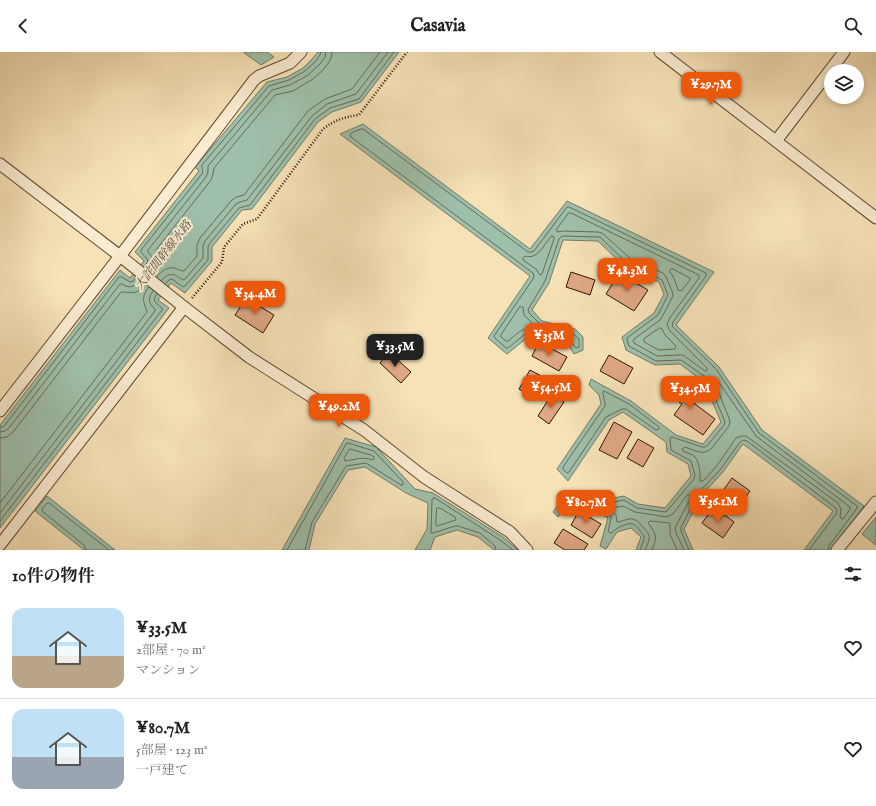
<!DOCTYPE html>
<html lang="ja">
<head>
<meta charset="utf-8">
<style>
	:root { --surface:#fff; --page:#f2f2f2; --text:#202124; --muted:#757577; --line:#e0e0e0; --accent:#ea580c }
	body { margin:0; font-family:"IM FELL English","Noto Serif JP",serif; background:var(--page); color:var(--text); height:100vh; display:flex; flex-direction:column; font-size:15px; white-space:nowrap }
	* { box-sizing:border-box; margin:0 }
	p { font-size:13px; color:var(--muted) }
	.icon { flex:none; width:22px; height:22px; fill:none; stroke:currentColor; stroke-width:2; stroke-linecap:round; stroke-linejoin:round }
	.map { position:relative; height:498px; overflow:hidden }
	.drawer { display:flex; flex-direction:column; background:var(--surface); flex:1 }
	.drawer>* { flex:none }
	.tools { position:absolute; left:824px; top:12px; display:grid; gap:8px }
	.tools a { display:grid; place-items:center; width:40px; height:40px; border-radius:50%; background:var(--surface); box-shadow:0 2px 6px #0003; font-size:20px }
	.price { position:absolute; translate:-50% -34px; padding:0 9px; border-radius:8px; background:var(--accent); color:#fff; font-size:13px; line-height:26px; filter:drop-shadow(0 1px 2px #0008) }
	.price::after { content:''; position:absolute; left:50%; top:24px; width:12px; height:9px; margin-left:-6px; background:inherit; clip-path:polygon(0 0,100% 0,50% 100%) }
	.price.active { background:#222; color:#fff }
	ul { padding:0; list-style:none }
	li { display:flex; align-items:center; gap:12px; height:100px; padding:0 12px }
	li+li { border-top:1px solid var(--line) }
	li span { display:grid; place-items:center; flex:none; width:112px; height:80px; border-radius:12px; color:#555 }
	li>.icon { margin-inline-start:auto }
	span .icon { width:48px; height:48px; fill:#fffc; stroke-width:1 }
	li b { font-size:17px }
	h2 { display:flex; justify-content:space-between; align-items:center; height:48px; padding:0 12px; font-size:17px }
	header { display:flex; justify-content:space-between; align-items:center; height:52px; padding:0 12px; background:var(--surface); font-size:18px; font-weight:700 }
	.map>svg:first-child { display:block }
	.water { fill:#9ebfaa; stroke:#727b68 }
	.lines { fill:none; stroke-linecap:round; stroke-linejoin:round }
	.shore { stroke:#676a58; stroke-width:1 }
	.building { fill:#dfa884; stroke:#301405 }
	.street-casing { stroke:#624832; stroke-width:13 }
	.path { stroke:#301405; stroke-width:2.5; stroke-dasharray:1 2; stroke-linecap:butt }
	.street { stroke:#faecd1; stroke-width:11 }
	.labels { text-anchor:middle; stroke-width:4; stroke-linejoin:round; paint-order:stroke }
	.water-label { font-size:12px; font-style:italic; fill:#56503f; stroke:#faecd1 }
</style>
</head>
<body>
<header><svg class="icon" aria-label="back" viewBox="0 0 24 24"><path d="M15 5l-7 7 7 7"/></svg>Casavia<svg class="icon" aria-label="search" viewBox="0 0 24 24"><circle cx="10" cy="10" r="6"/><path d="M15 15l6 6"/></svg></header>
<div class="map">
<svg width="876" height="498" viewBox="0 0 876 498">
	<rect width="100%" height="100%" fill="#f7e2b8"/>
	<filter id="stains"><feTurbulence type="fractalNoise" baseFrequency=".005" numOctaves="4"/><feColorMatrix values="0 0 0 0 .2 0 0 0 0 .09 0 0 0 0 .02 0 0 0 .5 -.17"/></filter>
	<radialGradient id="worn" r=".72"><stop offset=".6" stop-color="#630" stop-opacity="0"/><stop offset="1" stop-color="#630" stop-opacity=".3"/></radialGradient>
	<g class="water">
		<path d="M243 0H267L274 5 261 13Z"/>
		<path d="M318 0H399L361 50 332 60 318 70 252 157 242 158 212 195V209L185 241 171 231 158 248 169 256 0 476V373L120 218 130 226 144 209 135 200 199 119 195 115 267 30 287 25 303 16 312 7Z"/>
		<path d="M363 72 530 197 567 149 714 220 676 273 719 315 762 378 864 454 831 498H804L833 459 743 392 723 420 702 443 684 477 693 498H636L641 485 631 476 617 480 606 497 600 494 608 466 582 452 570 454 558 465 553 460 564 444 575 439 608 447 624 444 638 452 665 456 691 424 688 412 667 400 666 390 623 360 609 368 568 429 557 417 601 352 599 343 589 333 591 327 631 349 676 383 703 392 721 370 704 330 680 312 655 313 626 298 622 285 654 261 664 242 659 230 625 215 598 189 563 188 549 231 532 258 542 269 575 277 583 285V298L574 302 569 294 528 285 507 302 488 286 530 224 340 82Z"/>
		<path d="M345 386 376 395 415 437 433 441 503 485 518 498H494L478 485 457 478 435 485 430 498H415L427 477 428 451 406 441 365 415 348 418 315 472 309 498H282Z"/>
		<path d="M47 444 115 498H84L35 459Z"/>
		<path d="M876 465V493L862 482Z"/>
	</g>
	<g class="lines">
		<g class="shore">
			<path d="M569 161H571L699 223V226L669 267 667 273 670 279 707 316V319H705L683 303H679L657 304 634 291 633 289 634 287 660 268 662 265 673 244 672 239 666 225 663 221 631 207 602 181 598 180 564 179 557 180V177Z"/>
			<path d="M552 184 554 185V187L542 222 540 223 536 217 523 208V206L525 204C539 208 543 192 552 184Z"/>
			<path d="M144 215 147 211 148 208 141 200V198L202 122C204 118 201 116 202 113L269 34 289 28 305 19 315 10 320 3 321 0"/>
			<path d="M671 217H673L690 226V228L681 239 678 238 673 224 670 220Z"/>
			<path d="M148 218C154 211 154 206 148 200V198L206 125 208 120V114L272 38 290 33 308 23 320 12 325 5 326 0"/>
			<path d="M153 222C161 212 159 208 156 198L211 128 213 122 214 116 275 43 293 39 313 27 323 18 329 10 331 6 332 0"/>
			<path d="M157 225C161 219 167 215 174 216 178 217 181 219 184 219L197 204V193L200 186 231 149 236 145 244 143 308 59 325 47 352 37 380 0"/>
			<path d="M161 229C169 219 174 222 183 228L185 227 203 206V194L205 189 236 152 240 150 247 148 312 64 327 52 356 42 388 0"/>
			<path d="M165 232 169 228 172 227 183 235 185 234 208 208V195L209 192 239 156 250 153 315 67 330 56 359 47 394 0"/>
			<path d="M520 255H523L524 263 534 273V275L532 276C522 275 516 283 508 289H506L501 285V283Z"/>
			<path d="M660 276 662 277 665 283 676 294 675 297 659 298 644 290V287Z"/>
			<path d="M715 329H718L756 384 850 455V457L844 466 842 467 840 465 841 457 838 451 746 384H742L736 386 716 415 703 429H700C700 422 700 411 695 405 692 402 687 401 683 399L682 397 685 395C694 398 703 404 711 397L729 374 730 370 729 366 715 331Z"/>
			<path d="M604 339 629 352 659 375V377L656 378 626 357H622L606 365 569 420 567 421 563 417V415L605 354V351L603 341Z"/>
			<path d="M0 375H3L5 373 119 225H122L130 230 133 229 136 225"/>
			<path d="M0 380 5 379 9 376 120 232H122C129 237 135 235 140 228"/>
			<path d="M0 386 7 385 13 380 121 240C133 240 136 244 145 232"/>
			<path d="M350 397 371 403 374 405V407L372 408C363 404 354 408 345 409L344 406 349 398Z"/>
			<path d="M0 451 147 260C144 249 140 247 149 235"/>
			<path d="M437 456H440L455 465 456 468 437 474 436 472Z"/>
			<path d="M0 461 155 259V257C148 251 148 246 153 239"/>
			<path d="M0 469 162 258V256C156 251 151 249 157 242"/>
			<path d="M86 498 84 493 42 459V457L47 451H49L109 498"/>
			<path d="M287 498 346 392 348 391 374 399 403 430V433H401L366 411 346 414 312 470 305 498"/>
			<path d="M496 498 495 494 480 481 458 474H455L433 481H431V479L432 447 435 446 500 488 513 498"/>
			<path d="M640 498 644 487V484C642 481 637 474 633 472 628 470 614 477 612 481H610L608 479 611 467V464L586 450V447L587 446 608 451 624 448 637 456 665 460 667 459 694 427 695 423 691 409 671 398 670 386 672 385 702 395H705L707 394 724 373 725 370 707 326 681 308 656 309 629 294 627 288V286L658 263 668 243 662 228 628 212 600 185 562 184 559 187 545 229 529 256 528 258 529 261 540 272 572 281 579 287V295L576 296 572 291 570 290 528 281 525 282 508 296H506L495 286 494 284 533 227 534 224 533 221 351 85 350 83 351 81 361 77H363L528 200H531L534 199 567 155H569L706 221V224L673 270 672 274 716 317 759 381 857 454V456L829 494 828 498"/>
			<path d="M645 498C651 485 651 483 641 473 639 470 636 468 633 467 628 466 622 470 617 470L616 463 612 458V456L623 454 635 460 667 465 673 462 687 443H689L691 444V445L675 476 676 481 684 498"/>
			<path d="M652 498C657 486 657 482 648 471L650 469 670 471V482L677 498"/>
			<path d="M689 498 681 479V475L699 440 720 418 740 390 744 388 747 389 836 456 837 459 836 462 809 498"/>
		</g>
	</g>
	<g class="building">
		<path d="M571 220 595 228 590 243 566 235Z"/>
		<path d="M619 221 648 238 634 259 606 242Z"/>
		<path d="M246 246 274 263 263 281 235 263Z"/>
		<path d="M539 290 567 305 559 319 532 304Z"/>
		<path d="M389 300 411 320 401 331 380 311Z"/>
		<path d="M609 303 633 316 624 332 600 319Z"/>
		<path d="M530 318 545 326 535 346 519 337Z"/>
		<path d="M677 329 692 339 687 346 715 367 703 383 674 363 682 352 667 342Z"/>
		<path d="M552 342 564 350 549 372 538 364Z"/>
		<path d="M614 370 632 380 617 407 599 398Z"/>
		<path d="M638 387 654 396 643 415 627 406Z"/>
		<path d="M732 426 750 439 740 453 722 440Z"/>
		<path d="M714 455 734 470 723 486 702 471Z"/>
		<path d="M579 459 601 472 592 486 571 473Z"/>
		<path d="M563 477 588 492 584 498H565L554 491Z"/>
	</g>
	<g class="lines">
		<g class="street-casing">
			<g id="street">
				<path d="M660 0 876 166"/>
				<path d="M776 89 844 0"/>
				<path d="M0 112 120 204 184 255 249 305 364 378 424 425 510 480 526 497 527 498"/>
				<path d="M0 359 120 204 254 28 259 24 290 11 301 0"/>
				<path d="M0 493 184 255"/>
				<path d="M837 498 876 450"/>
			</g>
		</g>
		<path class="path" d="M192 246 222 210 224 195 243 172 257 167 323 77C335 68 344 65 359 63L407 0"/>
		<use href="#street" class="street"/>
	</g>
	<g class="labels">
		<g class="water-label">
			<text transform="translate(163 203) rotate(-52)" y="4">大詫間幹線水路</text>
		</g>
	</g>
	<rect width="100%" height="100%" filter="url(#stains)"/>
	<rect width="100%" height="100%" fill="url(#worn)"/>
</svg>
<div class="tools">
<a><svg class="icon" aria-label="layers" viewBox="0 0 24 24"><path d="M12 4l9 5-9 5-9-5zM3 14l9 5 9-5"/></svg></a>
</div>
<b class="price" style="left:711px;top:54px">¥29.7M</b>
<b class="price" style="left:627px;top:240px">¥48.3M</b>
<b class="price" style="left:255px;top:263px">¥34.4M</b>
<b class="price" style="left:549px;top:305px">¥35M</b>
<b class="price active" style="left:395px;top:316px">¥33.5M</b>
<b class="price" style="left:551px;top:357px">¥54.5M</b>
<b class="price" style="left:690px;top:358px">¥34.5M</b>
<b class="price" style="left:339px;top:376px">¥49.2M</b>
<b class="price" style="left:718px;top:471px">¥36.1M</b>
<b class="price" style="left:586px;top:472px">¥80.7M</b>
</div>
<section class="drawer">
<h2>10件の物件<svg class="icon" aria-label="filters" viewBox="0 0 24 24"><path d="M4 7h16M4 17h16"/><circle cx="9" cy="7" r="2"/><circle cx="15" cy="17" r="2"/></svg></h2>
<ul>
<li><span style="background:linear-gradient(#bfe0f5 60%,#b9a48a 0)"><svg class="icon" aria-label="home" viewBox="0 0 24 24"><path d="M3 11l9-7 9 7M6 9v11h12V9"/></svg></span><div><b>¥33.5M</b><p>2部屋 · 70 m²</p><p>マンション</p></div><svg class="icon" aria-label="heart" viewBox="0 0 24 24"><path d="M12 20l-8-8c-3-5 5-10 8-4 3-6 11-1 8 4z"/></svg></li>
<li><span style="background:linear-gradient(#bfe0f5 60%,#9aa5b1 0)"><svg class="icon" aria-label="home" viewBox="0 0 24 24"><path d="M3 11l9-7 9 7M6 9v11h12V9"/></svg></span><div><b>¥80.7M</b><p>5部屋 · 123 m²</p><p>一戸建て</p></div><svg class="icon" aria-label="heart" viewBox="0 0 24 24"><path d="M12 20l-8-8c-3-5 5-10 8-4 3-6 11-1 8 4z"/></svg></li>
</ul>
</section>
</body>
</html>
